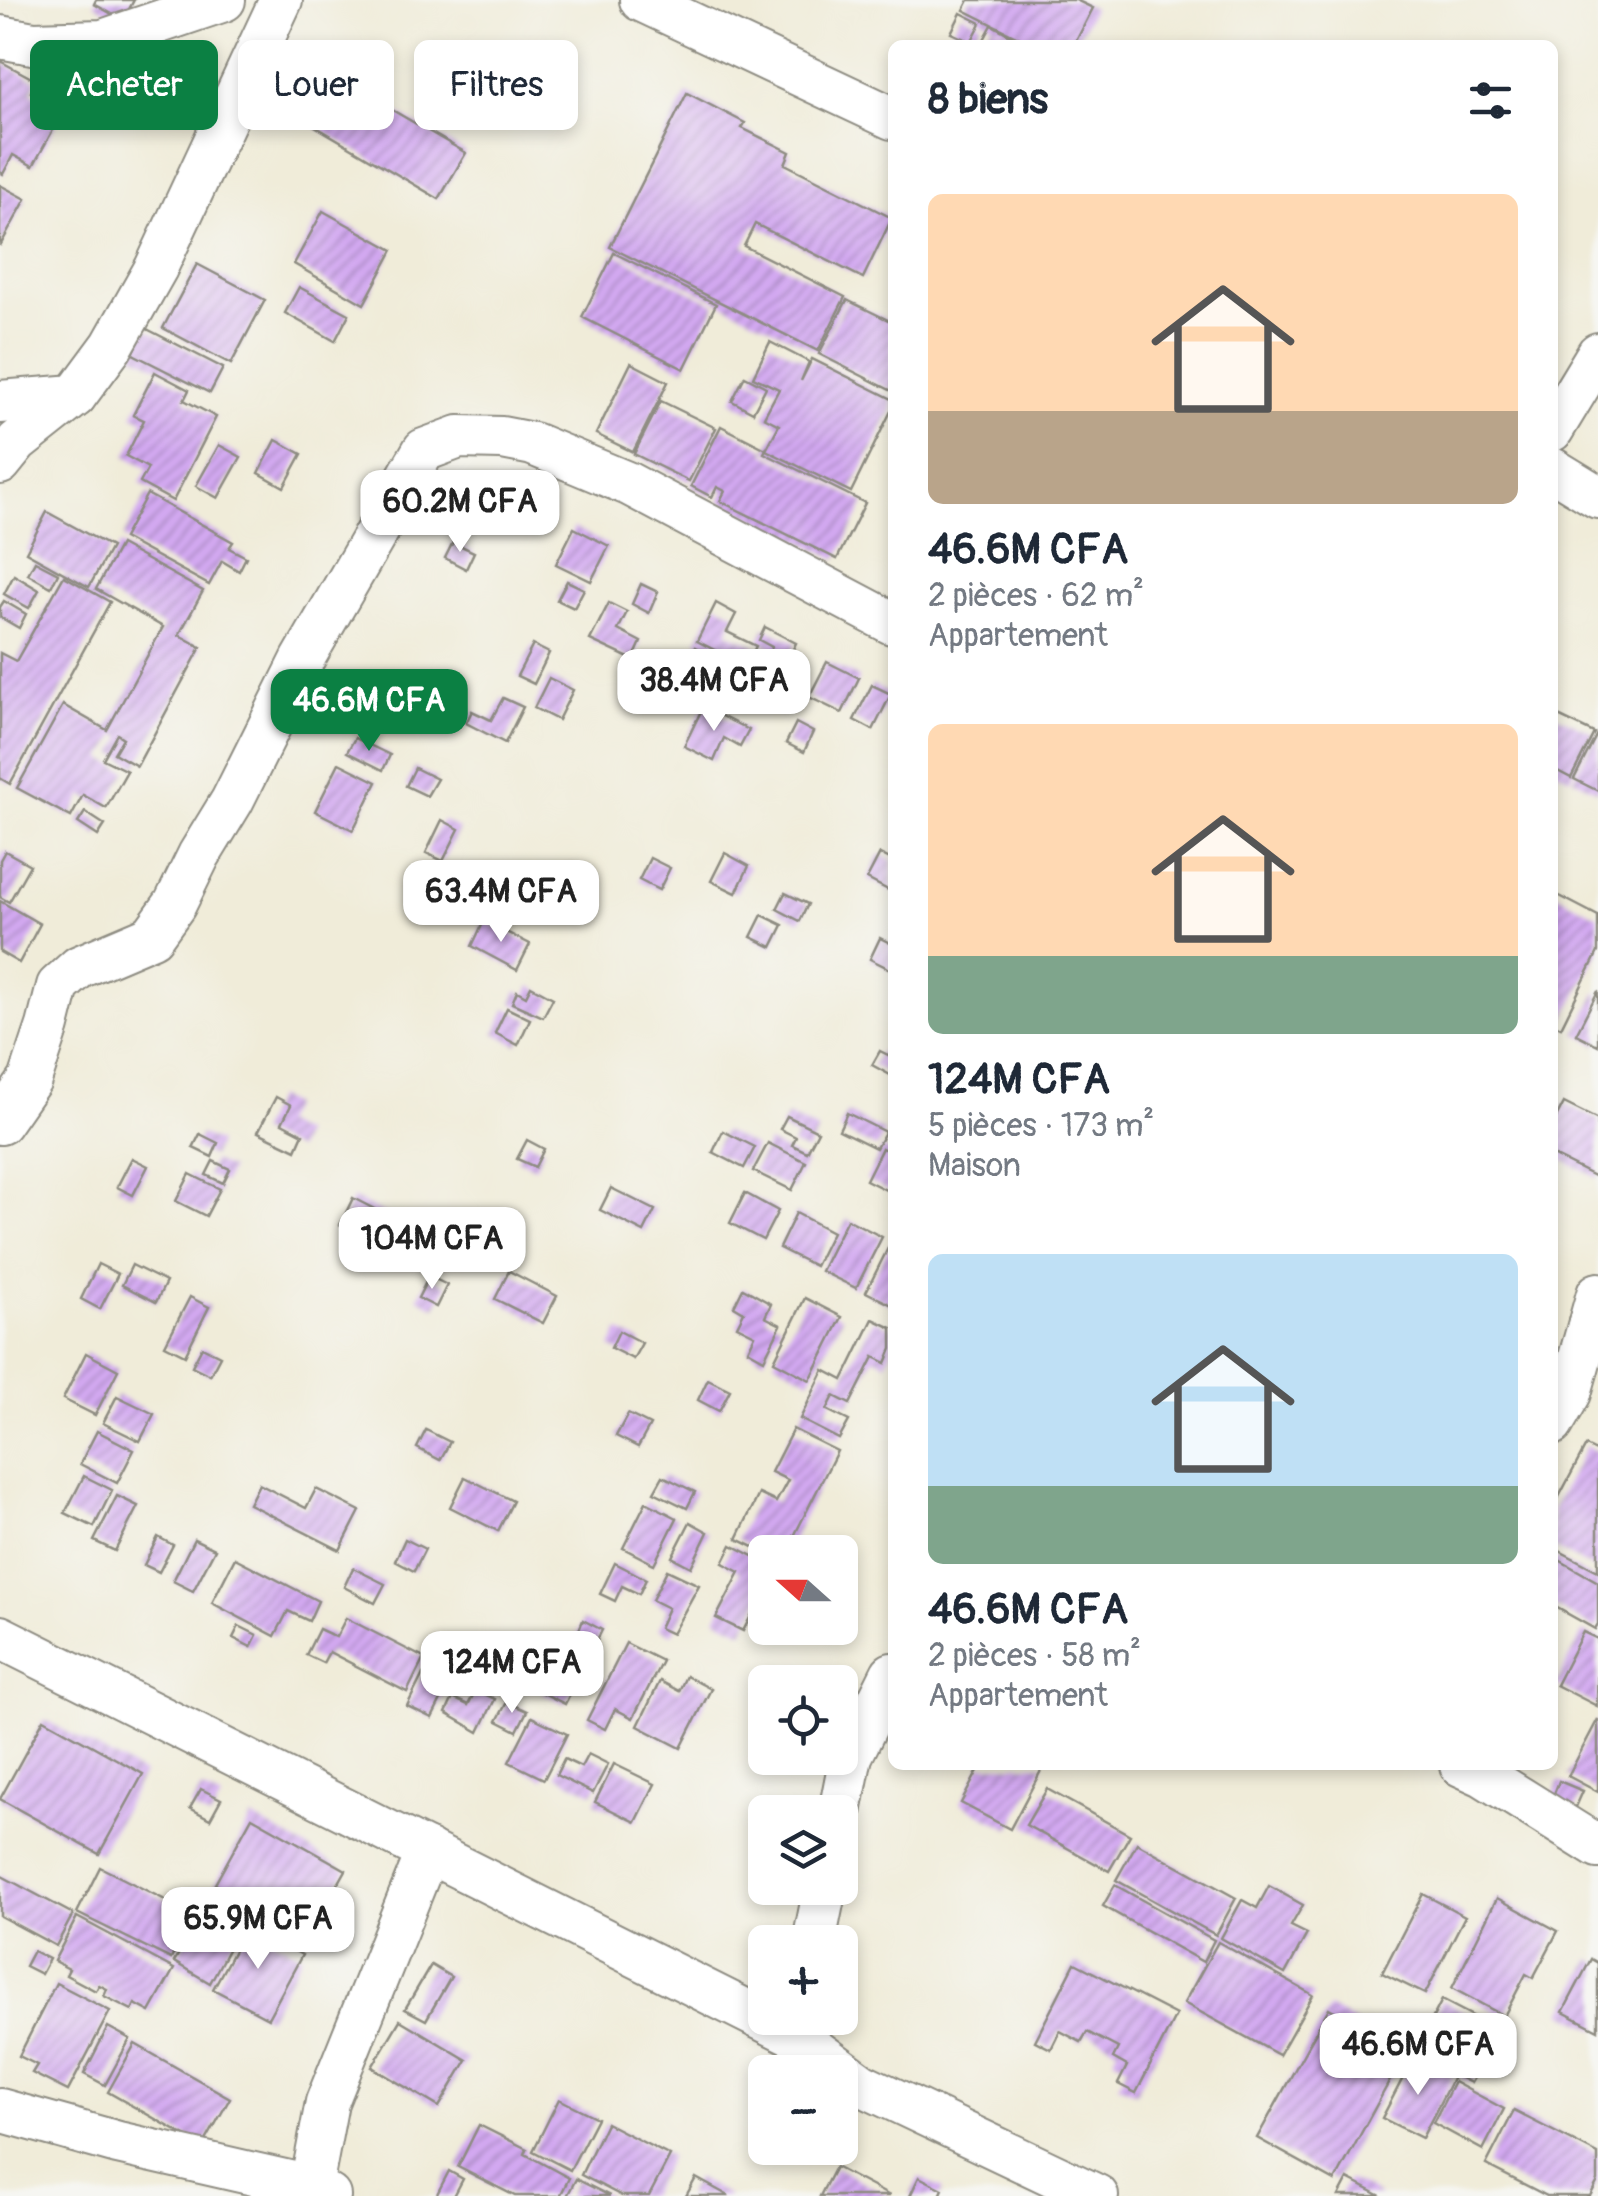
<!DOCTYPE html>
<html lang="fr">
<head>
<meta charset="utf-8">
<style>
	:root { --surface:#fff; --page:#f2f2f3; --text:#1f2937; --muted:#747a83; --accent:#0b8043 }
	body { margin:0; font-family:Pangolin,sans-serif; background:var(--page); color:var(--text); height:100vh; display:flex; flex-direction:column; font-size:38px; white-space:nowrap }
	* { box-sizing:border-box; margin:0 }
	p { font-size:32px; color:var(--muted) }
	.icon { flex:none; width:55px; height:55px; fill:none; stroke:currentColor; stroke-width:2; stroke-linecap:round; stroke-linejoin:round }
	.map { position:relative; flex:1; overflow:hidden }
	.sheet { position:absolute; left:888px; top:40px; width:670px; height:1730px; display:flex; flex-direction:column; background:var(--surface); border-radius:15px; box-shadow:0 5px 15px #0003 }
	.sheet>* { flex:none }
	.top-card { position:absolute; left:30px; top:40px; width:708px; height:90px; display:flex; gap:20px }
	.needle { width:65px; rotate:291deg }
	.fabs { position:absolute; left:748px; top:1535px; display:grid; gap:20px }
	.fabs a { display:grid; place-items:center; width:110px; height:110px; border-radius:15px; background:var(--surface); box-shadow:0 5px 15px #0003; font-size:50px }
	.price { position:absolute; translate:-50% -85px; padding:0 22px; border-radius:20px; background:#fff; color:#222; font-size:32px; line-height:65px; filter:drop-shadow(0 2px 5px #0008) }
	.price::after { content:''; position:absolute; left:50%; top:60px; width:30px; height:22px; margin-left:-15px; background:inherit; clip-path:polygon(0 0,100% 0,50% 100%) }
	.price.on { background:var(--accent); color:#fff }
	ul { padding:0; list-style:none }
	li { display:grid; align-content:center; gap:20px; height:530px; padding:0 40px }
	li span { display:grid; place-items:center; height:310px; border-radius:15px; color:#555 }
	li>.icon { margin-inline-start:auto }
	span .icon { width:180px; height:180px; fill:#fffc; stroke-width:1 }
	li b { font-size:42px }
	h2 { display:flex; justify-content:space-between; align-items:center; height:120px; padding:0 40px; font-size:42px }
	.chip { padding:0 35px; border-radius:15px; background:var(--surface); box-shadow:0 5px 15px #0003; font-size:35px; line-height:90px }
	.chip.on { background:var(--accent); color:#fff }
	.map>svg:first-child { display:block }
	.building { fill:url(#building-hatch) }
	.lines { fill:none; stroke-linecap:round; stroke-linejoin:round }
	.minor-casing { stroke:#8e8c82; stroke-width:46 }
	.minor { stroke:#fff; stroke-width:42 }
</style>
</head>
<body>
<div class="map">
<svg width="1598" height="2196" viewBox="0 0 1598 2196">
	<defs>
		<pattern id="building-hatch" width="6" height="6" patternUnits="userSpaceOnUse" patternTransform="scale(2.5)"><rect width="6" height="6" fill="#d3a9f1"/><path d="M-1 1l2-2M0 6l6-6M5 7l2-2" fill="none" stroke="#ab8ac3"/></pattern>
	</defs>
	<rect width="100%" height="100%" fill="#f6f6f2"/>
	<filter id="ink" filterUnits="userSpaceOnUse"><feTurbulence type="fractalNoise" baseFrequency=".01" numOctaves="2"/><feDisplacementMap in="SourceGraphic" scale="20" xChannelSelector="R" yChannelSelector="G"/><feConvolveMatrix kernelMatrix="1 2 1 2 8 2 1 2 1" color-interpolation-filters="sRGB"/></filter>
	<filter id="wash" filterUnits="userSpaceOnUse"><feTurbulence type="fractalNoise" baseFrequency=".0048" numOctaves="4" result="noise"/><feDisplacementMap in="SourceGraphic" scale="40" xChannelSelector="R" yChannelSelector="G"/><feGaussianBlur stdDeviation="2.25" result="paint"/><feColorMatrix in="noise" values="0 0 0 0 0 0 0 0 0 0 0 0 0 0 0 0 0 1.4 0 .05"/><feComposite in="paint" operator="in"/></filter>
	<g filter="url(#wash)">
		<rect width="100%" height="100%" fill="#f0ecd9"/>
		<g id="blocks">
			<g class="building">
				<path d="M96 0H134L123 20 94 4Z"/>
				<path d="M969 0H1076L1093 8 1074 45H1034L964 10Z"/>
				<path d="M961 13 981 23 971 42 951 33Z"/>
				<path d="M992 25 1028 45H981Z"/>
				<path d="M296 54 466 153 439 199 269 99Z"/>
				<path d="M0 61 37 81 31 92 64 110 33 166 13 155 3 174 0 172Z"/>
				<path d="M687 93 745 123 742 128 790 152 785 164 892 218 863 278 755 224 744 246 845 297 818 351 610 247Z"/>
				<path d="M0 185 26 199 0 246Z"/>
				<path d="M323 211 393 250 364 304 294 264Z"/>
				<path d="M614 253 716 304 684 369 582 317Z"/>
				<path d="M197 264 265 300 231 364 163 328Z"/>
				<path d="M299 287 349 314 335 341 285 313Z"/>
				<path d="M847 300 892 322V391L819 354Z"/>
				<path d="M145 328 223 368 210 393 133 354Z"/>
				<path d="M770 342 809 362 801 381 812 359 892 399V409L851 492 766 450 779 425 764 417 779 389 753 377Z"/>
				<path d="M631 363 668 382 633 452 596 434Z"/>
				<path d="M155 372 189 390 184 400 216 417 173 501 140 483 148 468 126 456 144 420 133 415Z"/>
				<path d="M745 376 766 387 753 412 732 401Z"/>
				<path d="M661 401 716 428 689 481 634 454Z"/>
				<path d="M721 426 766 449 764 453 865 503 837 559 720 501 725 491 717 487 712 497 691 486Z"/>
				<path d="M276 440 302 454 284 487 259 473Z"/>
				<path d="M219 445 241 457 218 498 196 486Z"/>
				<path d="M508 484 527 493 513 520 495 511Z"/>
				<path d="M147 494 233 542 229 548 246 557 239 571 222 561 209 585 123 538Z"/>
				<path d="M47 512 111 547 89 587 26 552Z"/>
				<path d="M574 528 609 546 591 581 556 564Z"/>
				<path d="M453 542 474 552 466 569 445 558Z"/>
				<path d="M120 545 203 591 179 635 201 647 137 766 114 753 123 738 117 734 103 759 127 771 106 808 83 795 71 817 17 788 63 705 107 730 163 627 96 589Z"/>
				<path d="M35 561 58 573 51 587 28 574Z"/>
				<path d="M14 575 39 590 29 608 4 594Z"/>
				<path d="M64 576 110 602 10 784 0 778V653L16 661Z"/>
				<path d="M567 581 584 589 574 608 557 600Z"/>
				<path d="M641 584 658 592 649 613 632 604Z"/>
				<path d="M4 601 26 614 19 628 0 617V607Z"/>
				<path d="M609 603 627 612 618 630 641 642 633 660 590 640Z"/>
				<path d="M716 603 736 614 727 632 756 646 746 666 697 641Z"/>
				<path d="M765 627 796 643 776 683 758 674 772 647 759 640Z"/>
				<path d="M533 645 549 653 534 684 517 676Z"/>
				<path d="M695 647 729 665 720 684 685 666Z"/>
				<path d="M827 662 859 678 842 713 809 697Z"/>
				<path d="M386 672 407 683 399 701 377 690Z"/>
				<path d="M549 678 573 690 558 720 534 708Z"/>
				<path d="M872 685 891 694 873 730 854 720Z"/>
				<path d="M503 698 523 707 505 743 466 723 472 711 491 720Z"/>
				<path d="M703 707 749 730 740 747 724 738 714 761 684 746Z"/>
				<path d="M1552 713 1594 733 1571 778 1552 768Z"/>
				<path d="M796 723 813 732 804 752 786 743Z"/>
				<path d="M1598 732V791L1574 779Z"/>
				<path d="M355 738 390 755 383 770 347 752Z"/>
				<path d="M339 763 377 782 353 830 315 811Z"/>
				<path d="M415 768 437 779 427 796 406 786Z"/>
				<path d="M85 812 105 825 98 836 78 823Z"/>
				<path d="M442 820 459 829 443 861 426 853Z"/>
				<path d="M5 851 30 865 9 902 0 897V860Z"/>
				<path d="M725 853 749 866 736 893 711 881Z"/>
				<path d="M880 854 892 860V892L867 879Z"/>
				<path d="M650 858 670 868 659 890 639 880Z"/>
				<path d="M1552 892 1598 916V952L1561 1027 1552 1023Z"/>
				<path d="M785 893 808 904 800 921 777 909Z"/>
				<path d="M0 901 40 924 19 963 0 952Z"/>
				<path d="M762 915 783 925 772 947 751 937Z"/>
				<path d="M484 921 530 944 517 970 472 946Z"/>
				<path d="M880 938 892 944V970L870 959Z"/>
				<path d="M531 986 553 998 543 1017 512 1003 517 991 526 996Z"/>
				<path d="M1598 991V1045L1576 1034Z"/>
				<path d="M507 1008 530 1019 518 1045 495 1033Z"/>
				<path d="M880 1051 892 1057V1076L872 1065Z"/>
				<path d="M276 1097 291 1105 282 1123 303 1134 296 1150 258 1132Z"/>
				<path d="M1564 1103 1598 1120V1178L1552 1155V1126Z"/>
				<path d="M847 1113 885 1132 876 1148 839 1130Z"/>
				<path d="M787 1116 818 1131 807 1152 792 1145 796 1137 780 1129Z"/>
				<path d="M723 1131 755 1147 744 1168 713 1152Z"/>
				<path d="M200 1134 218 1143 212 1157 193 1148Z"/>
				<path d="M527 1140 544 1149 535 1167 517 1159Z"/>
				<path d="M768 1143 806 1162 792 1190 753 1171Z"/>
				<path d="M882 1148 892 1153V1193L866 1180Z"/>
				<path d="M132 1158 148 1166 133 1195 117 1187Z"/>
				<path d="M213 1161 230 1169 223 1183 206 1175Z"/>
				<path d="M190 1174 220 1189 206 1216 176 1201Z"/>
				<path d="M611 1188 655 1210 644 1232 600 1210Z"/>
				<path d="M745 1193 778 1211 763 1240 730 1223Z"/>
				<path d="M353 1198 388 1216 374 1242 340 1225Z"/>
				<path d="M796 1213 832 1232 815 1266 779 1248Z"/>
				<path d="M847 1219 882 1237 856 1288 821 1271Z"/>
				<path d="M402 1225 425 1236 414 1258 392 1246Z"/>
				<path d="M892 1240V1305L866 1292Z"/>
				<path d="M98 1264 118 1274 100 1309 81 1299Z"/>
				<path d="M132 1265 166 1282 156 1302 122 1285Z"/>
				<path d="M509 1271 557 1296 543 1323 495 1299Z"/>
				<path d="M429 1276 447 1285 436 1307 418 1298Z"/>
				<path d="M743 1288 771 1304 765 1317 781 1325 764 1359 748 1350 755 1335 737 1326 744 1312 734 1306Z"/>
				<path d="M190 1297 209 1307 185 1355 165 1345Z"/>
				<path d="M805 1298 842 1317 810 1380 774 1361Z"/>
				<path d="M873 1319 892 1328V1349L886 1363 874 1357 850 1404 834 1396 827 1410 849 1421 839 1439 800 1419 824 1370 843 1380Z"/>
				<path d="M619 1331 642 1343 633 1359 611 1348Z"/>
				<path d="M202 1347 220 1356 210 1375 192 1366Z"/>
				<path d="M86 1353 118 1370 95 1415 63 1399Z"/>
				<path d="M708 1379 730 1390 719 1411 698 1400Z"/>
				<path d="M117 1396 154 1414 140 1441 103 1423Z"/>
				<path d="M628 1414 650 1425 638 1447 616 1436Z"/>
				<path d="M793 1429 837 1451 786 1552H764L737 1539 759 1494 776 1502 788 1480 771 1472Z"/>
				<path d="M426 1430 450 1442 440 1460 417 1448Z"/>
				<path d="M97 1431 134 1450 117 1483 80 1464Z"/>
				<path d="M1586 1446 1598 1452V1571L1552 1547V1510Z"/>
				<path d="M84 1476 112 1490 94 1527 65 1513Z"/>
				<path d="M663 1476 695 1492 687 1508 654 1492Z"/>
				<path d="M465 1477 513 1501 498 1531 450 1507Z"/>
				<path d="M259 1484 306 1508 316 1489 360 1511 340 1550 249 1504Z"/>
				<path d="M117 1496 138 1506 115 1551 94 1541Z"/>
				<path d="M646 1502 677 1518 654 1564 623 1548Z"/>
				<path d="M690 1522 708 1532 691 1567 672 1557Z"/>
				<path d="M158 1537 173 1545 159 1572 144 1565Z"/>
				<path d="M194 1539 215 1549 193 1591 173 1581Z"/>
				<path d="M405 1539 425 1549 414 1571 395 1561Z"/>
				<path d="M732 1545 765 1562V1589L743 1631 716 1618 740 1572 723 1563Z"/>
				<path d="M1552 1556 1598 1582V1624L1595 1629 1552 1605Z"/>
				<path d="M235 1558 318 1601 309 1621 288 1611 275 1636 212 1603Z"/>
				<path d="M615 1563 646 1579 639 1594 622 1586 615 1601 600 1594Z"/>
				<path d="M353 1568 385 1584 375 1603 344 1587Z"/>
				<path d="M667 1570 699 1585 672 1634 659 1628 668 1608 652 1600Z"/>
				<path d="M346 1618 424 1658 407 1692 329 1652 323 1663 306 1655 319 1629 336 1637Z"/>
				<path d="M583 1620 602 1630 595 1644 577 1635Z"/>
				<path d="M239 1626 257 1635 251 1647 233 1638Z"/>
				<path d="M1583 1632 1598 1639 1597 1706 1556 1685Z"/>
				<path d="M626 1643 662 1661 633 1718 615 1709 605 1729 587 1720Z"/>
				<path d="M558 1664 579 1675 565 1704 543 1693Z"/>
				<path d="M423 1674 448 1686 432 1718 407 1706Z"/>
				<path d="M686 1676 711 1689 681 1748 638 1726 660 1681 679 1691Z"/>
				<path d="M476 1690 495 1699 479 1732 446 1713 453 1698 468 1705Z"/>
				<path d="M507 1702 527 1711 517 1731 497 1721Z"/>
				<path d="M532 1717 567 1734 544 1779 509 1762Z"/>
				<path d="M44 1719 143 1774 99 1854 0 1799Z"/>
				<path d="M1598 1719V1792L1568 1776Z"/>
				<path d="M588 1754 608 1764 593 1793 556 1775 564 1759 581 1767Z"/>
				<path d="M614 1764 655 1784 636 1822 595 1802Z"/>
				<path d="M981 1765H1044L1010 1829 961 1803Z"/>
				<path d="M1559 1781 1583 1791 1575 1809 1552 1799Z"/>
				<path d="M201 1789 221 1799 210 1819 190 1808Z"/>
				<path d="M1047 1789 1130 1835 1109 1871 1026 1825Z"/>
				<path d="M252 1817 346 1870 309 1936 215 1884Z"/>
				<path d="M1137 1843 1236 1898 1216 1935 1116 1880Z"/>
				<path d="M100 1867 193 1914 171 1959 77 1913Z"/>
				<path d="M0 1875 73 1914 56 1946 0 1916Z"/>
				<path d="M1115 1885 1214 1940 1203 1962 1103 1906Z"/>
				<path d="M1269 1886 1303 1905 1291 1926 1307 1934 1285 1974 1221 1938 1242 1900 1257 1908Z"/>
				<path d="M215 1890 250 1909 210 1983 174 1962Z"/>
				<path d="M1423 1894 1465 1916 1425 1994 1382 1973Z"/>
				<path d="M1497 1898 1558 1931 1533 1978 1526 1974 1504 2016 1452 1988Z"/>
				<path d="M77 1917 174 1969 150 2012 135 2004 132 2010 104 1996 107 1989 99 1985 96 1991 66 1975 69 1969 54 1961Z"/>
				<path d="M248 1925 302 1955 268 2018 213 1989Z"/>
				<path d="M1218 1942 1313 1995 1279 2055 1184 2003Z"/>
				<path d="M33 1951 49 1959 41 1974 25 1966Z"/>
				<path d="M1591 1959 1598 1963V2030L1563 2012Z"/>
				<path d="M1075 1963 1176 2015 1136 2093 1118 2084 1127 2066 1113 2058 1118 2048 1087 2032 1081 2042 1060 2031 1051 2049 1035 2041Z"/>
				<path d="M431 1965 451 1977 426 2020 405 2009Z"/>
				<path d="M56 1983 110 2011 68 2091 32 2073 37 2065 19 2056Z"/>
				<path d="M1442 2000 1486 2023 1474 2045 1488 2052 1471 2083 1414 2054Z"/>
				<path d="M1329 2008 1406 2051 1335 2181 1257 2138Z"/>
				<path d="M400 2020 467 2060 439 2107 372 2067Z"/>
				<path d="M108 2027 130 2039 105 2085 84 2074Z"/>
				<path d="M135 2044 230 2098 203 2146 108 2092Z"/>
				<path d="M1414 2057 1453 2077 1422 2138 1382 2118Z"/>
				<path d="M1454 2082 1504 2109 1483 2150 1433 2123Z"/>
				<path d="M559 2099 597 2118 570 2170 533 2151Z"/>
				<path d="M1514 2111 1598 2154V2181L1590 2196H1547L1486 2165Z"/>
				<path d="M606 2123 670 2156 649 2196H622L581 2175Z"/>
				<path d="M479 2125 527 2149 525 2154 569 2178 560 2196H515L458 2167Z"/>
				<path d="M835 2167 890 2196H820Z"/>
				<path d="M449 2171 463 2179 454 2196H436Z"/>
				<path d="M919 2177 943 2189 940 2196H910Z"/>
				<path d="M696 2178 729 2196H686Z"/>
				<path d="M576 2179 610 2196H567Z"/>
				<path d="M1348 2179 1381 2196H1339Z"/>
			</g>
		</g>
	</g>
	<g filter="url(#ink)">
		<use href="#blocks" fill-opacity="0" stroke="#8e8c82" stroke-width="2.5"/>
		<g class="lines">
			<g class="minor-casing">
				<g id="minor">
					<path d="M641 0 892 118"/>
					<path d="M0 37 33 43 103 41 224 0"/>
					<path d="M0 402 75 396"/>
					<path d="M1552 430 1598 354"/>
					<path d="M0 463 17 442 75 396 112 346 156 268 281 0"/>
					<path d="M1552 469 1598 497"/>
					<path d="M0 1123 30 1080 48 1026 58 986 79 967 152 936 175 904 199 855 232 801 303 659 424 450 459 437 502 438 533 444 629 484 892 623"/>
					<path d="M1552 1424 1570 1393 1598 1294"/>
					<path d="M0 1637 796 2036 861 2084 1097 2196"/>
					<path d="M1461 1765 1483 1775 1598 1847"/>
					<path d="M840 1812 851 1756 892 1674"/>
					<path d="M814 1942 825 1888"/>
					<path d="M0 2110 118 2143 311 2187 329 2196"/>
					<path d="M306 2196 311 2187 327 2102 428 1851"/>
				</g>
			</g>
			<use href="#minor" class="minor"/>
		</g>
	</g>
</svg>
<div class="fabs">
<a><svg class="needle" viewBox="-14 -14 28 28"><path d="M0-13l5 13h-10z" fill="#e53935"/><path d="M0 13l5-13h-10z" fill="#747a83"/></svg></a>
<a><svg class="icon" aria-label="locate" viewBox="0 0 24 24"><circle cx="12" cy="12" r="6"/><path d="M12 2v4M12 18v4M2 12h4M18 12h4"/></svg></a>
<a><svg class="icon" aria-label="layers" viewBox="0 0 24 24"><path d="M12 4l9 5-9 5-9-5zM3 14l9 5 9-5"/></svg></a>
<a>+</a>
<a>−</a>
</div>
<b class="price" style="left:460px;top:555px">60.2M CFA</b>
<b class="price" style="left:714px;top:734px">38.4M CFA</b>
<b class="price on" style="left:369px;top:754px">46.6M CFA</b>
<b class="price" style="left:501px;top:945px">63.4M CFA</b>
<b class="price" style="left:432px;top:1292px">104M CFA</b>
<b class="price" style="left:512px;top:1716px">124M CFA</b>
<b class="price" style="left:258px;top:1972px">65.9M CFA</b>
<b class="price" style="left:1418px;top:2098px">46.6M CFA</b>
<div class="top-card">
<a class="chip on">Acheter</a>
<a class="chip">Louer</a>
<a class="chip">Filtres</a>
</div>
<section class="sheet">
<h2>8 biens<svg class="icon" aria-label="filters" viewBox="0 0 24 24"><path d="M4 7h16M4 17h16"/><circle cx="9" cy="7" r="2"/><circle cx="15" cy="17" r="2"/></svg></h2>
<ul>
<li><span style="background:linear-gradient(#ffd9b3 70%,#b9a48a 0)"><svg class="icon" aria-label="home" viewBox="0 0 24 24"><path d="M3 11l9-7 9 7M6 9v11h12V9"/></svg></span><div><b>46.6M CFA</b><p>2 pièces · 62 m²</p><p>Appartement</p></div></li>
<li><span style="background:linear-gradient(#ffd9b3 75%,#7fa58c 0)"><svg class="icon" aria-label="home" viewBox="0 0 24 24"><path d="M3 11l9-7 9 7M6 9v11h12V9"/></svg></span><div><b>124M CFA</b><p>5 pièces · 173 m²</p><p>Maison</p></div></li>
<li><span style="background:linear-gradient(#bfe0f5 75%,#7fa58c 0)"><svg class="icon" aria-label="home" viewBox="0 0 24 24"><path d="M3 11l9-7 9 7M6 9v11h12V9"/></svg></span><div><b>46.6M CFA</b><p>2 pièces · 58 m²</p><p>Appartement</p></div></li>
</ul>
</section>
</div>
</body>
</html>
